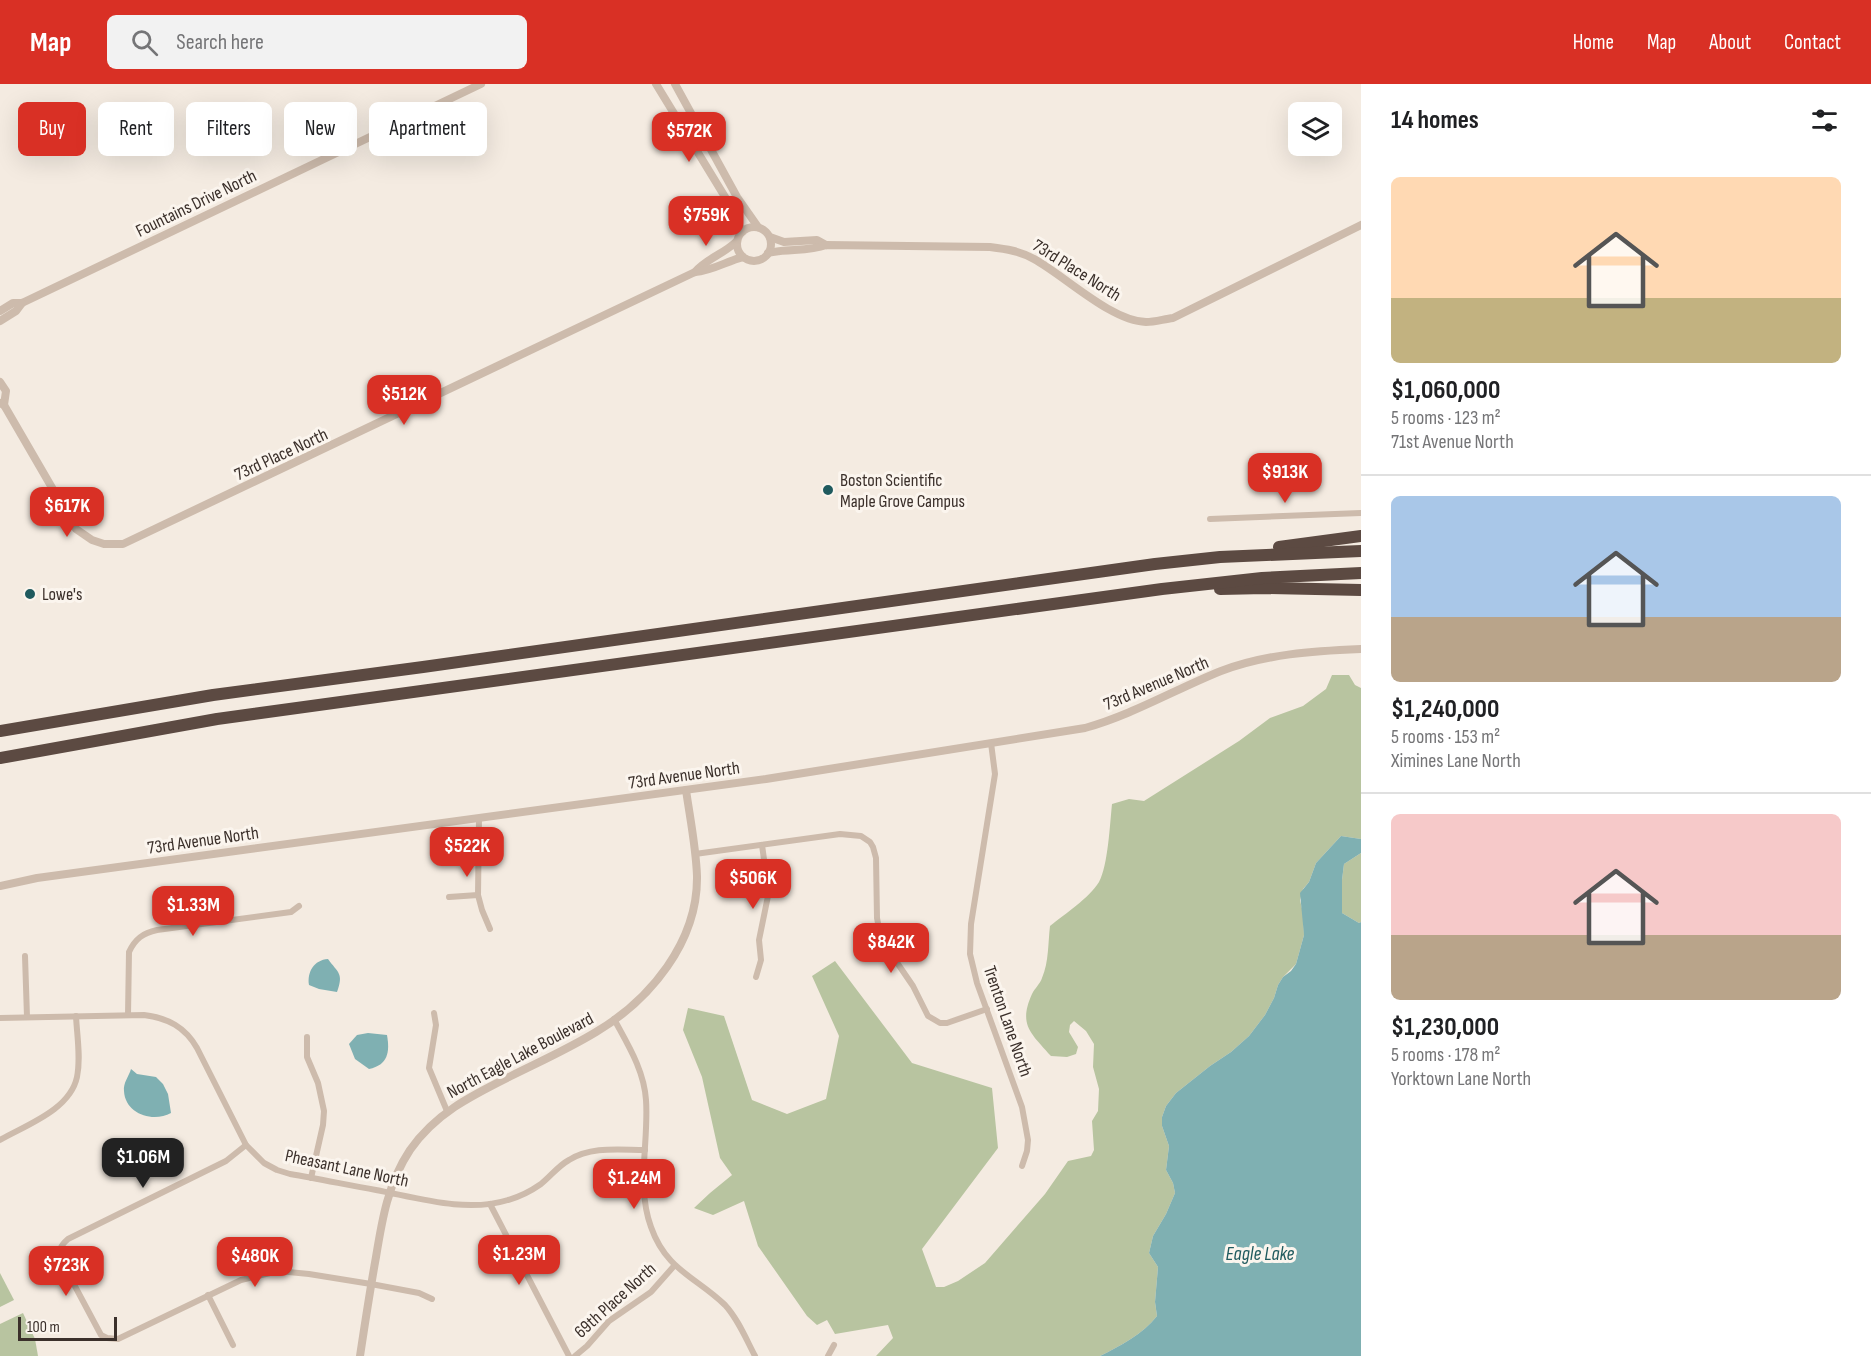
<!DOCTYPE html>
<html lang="en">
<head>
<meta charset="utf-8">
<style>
	:root { --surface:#fff; --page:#f2f2f2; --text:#202124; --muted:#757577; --line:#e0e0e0; --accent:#d93025 }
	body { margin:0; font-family:"Sofia Sans Condensed",sans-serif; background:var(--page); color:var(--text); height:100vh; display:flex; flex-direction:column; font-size:22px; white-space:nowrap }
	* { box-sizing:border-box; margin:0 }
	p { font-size:20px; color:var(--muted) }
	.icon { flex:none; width:33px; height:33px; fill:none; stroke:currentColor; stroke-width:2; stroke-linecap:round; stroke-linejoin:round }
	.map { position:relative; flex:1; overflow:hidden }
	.drawer { display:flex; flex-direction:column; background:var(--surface); width:510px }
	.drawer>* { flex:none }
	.hud { position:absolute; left:18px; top:18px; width:570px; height:54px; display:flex; gap:12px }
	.buttons { position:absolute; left:1288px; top:18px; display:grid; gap:12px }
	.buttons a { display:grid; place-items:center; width:54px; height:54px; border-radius:9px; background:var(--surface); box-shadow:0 6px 24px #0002; font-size:30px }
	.scale { position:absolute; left:18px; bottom:15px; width:99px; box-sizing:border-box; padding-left:6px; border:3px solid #3b302b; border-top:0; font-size:16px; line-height:21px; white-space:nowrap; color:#3b302b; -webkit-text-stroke:4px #fbf5ee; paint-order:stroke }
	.price { position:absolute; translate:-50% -51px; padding:0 14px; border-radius:12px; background:var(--accent); color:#fff; font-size:20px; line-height:39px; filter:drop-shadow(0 2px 3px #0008) }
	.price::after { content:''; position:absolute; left:50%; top:36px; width:18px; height:14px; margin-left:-9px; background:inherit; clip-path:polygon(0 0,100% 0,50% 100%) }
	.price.selected { background:#222; color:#fff }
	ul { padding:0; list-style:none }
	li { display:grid; align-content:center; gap:12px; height:318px; padding:0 30px }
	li+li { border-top:2px solid var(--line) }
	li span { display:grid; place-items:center; height:186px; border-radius:9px; color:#555 }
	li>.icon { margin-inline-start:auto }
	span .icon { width:108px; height:108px; fill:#fffc; stroke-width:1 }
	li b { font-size:26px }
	h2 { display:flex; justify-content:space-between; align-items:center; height:72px; padding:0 30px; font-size:26px }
	.chip { padding:0 21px; border-radius:9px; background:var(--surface); box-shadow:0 6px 24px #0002; font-size:21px; line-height:54px }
	.chip.selected { background:var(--accent); color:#fff }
	header { display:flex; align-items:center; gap:36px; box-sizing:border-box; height:84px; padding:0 30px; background:var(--accent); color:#fff }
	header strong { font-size:28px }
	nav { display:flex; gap:33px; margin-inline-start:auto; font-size:21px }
	.search { width:420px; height:54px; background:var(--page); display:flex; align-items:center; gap:15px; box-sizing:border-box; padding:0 21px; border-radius:9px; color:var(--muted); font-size:22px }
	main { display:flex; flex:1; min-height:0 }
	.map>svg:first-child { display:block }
	.green { fill:#b8c4a0 }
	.water { fill:#7fb0b2 }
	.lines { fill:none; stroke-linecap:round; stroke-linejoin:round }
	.minor { stroke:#cdbbac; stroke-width:6 }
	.tertiary { stroke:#cdbbac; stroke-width:8 }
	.motorway { stroke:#5c4a42; stroke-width:12 }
	.poi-dot { fill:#1f5a5e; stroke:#fbf5ee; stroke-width:2 }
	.labels { text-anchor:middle; stroke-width:6; stroke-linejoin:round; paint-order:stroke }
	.street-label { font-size:18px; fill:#3b302b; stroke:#fbf5ee }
	.poi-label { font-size:18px; fill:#3b302b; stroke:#fbf5ee; text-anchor:start }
	.water-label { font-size:20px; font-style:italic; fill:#1f5a5e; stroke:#fbf5ee }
</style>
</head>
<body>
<header>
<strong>Map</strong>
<div class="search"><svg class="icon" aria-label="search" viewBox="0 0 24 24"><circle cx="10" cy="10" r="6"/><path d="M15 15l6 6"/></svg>Search here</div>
<nav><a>Home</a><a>Map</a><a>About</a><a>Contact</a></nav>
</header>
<main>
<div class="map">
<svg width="1361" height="1272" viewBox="0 0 1361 1272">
	<rect width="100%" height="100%" fill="#f4ebe1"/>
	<g class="green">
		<path d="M1332 591H1349L1355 601 1361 604V755L1341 752 1316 779 1309 798 1303 805 1300 816 1303 829 1304 851 1296 880 1283 893 1278 901 1274 914 1265 931 1249 952 1231 968 1210 982 1176 1009 1166 1022 1162 1033V1042L1169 1062 1166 1086 1173 1099 1175 1109 1166 1130 1153 1152 1149 1169 1158 1183 1155 1218 1157 1232C1143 1250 1120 1262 1100 1272H876L893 1254 888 1241 835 1250 827 1236 817 1241 807 1232 758 1162 744 1117 713 1131 694 1124 710 1109 732 1091 720 1074 702 993 683 946 688 924 724 932 752 1016 787 1030 826 1015 839 952 812 892 835 877 912 979 992 1004 998 1064 922 1165 936 1203H944L958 1197 985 1179 1045 1110 1068 1077 1091 1072 1094 1066 1092 1037 1098 1027 1099 1005 1093 983 1094 960 1086 947 1074 937 1070 941 1069 948 1078 963 1076 970 1067 973 1051 972C1031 949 1018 941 1032 910 1035 904 1040 900 1042 894 1049 878 1048 858 1050 842 1065 830 1089 814 1099 798 1108 782 1110 739 1112 720L1129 715 1144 717 1239 657 1270 634 1303 622 1326 605Z"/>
		<path d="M1361 769V838L1359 839 1342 829V796L1344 780Z"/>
		<path d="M0 1189 14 1216 0 1223Z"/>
		<path d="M23 1229 35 1255 38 1272H0V1240Z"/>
	</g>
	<g class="water">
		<path d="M1341 752 1361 755V769L1344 780 1342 796V829L1359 839 1361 838V1272H1100C1120 1262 1143 1250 1157 1232L1155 1218 1158 1183 1149 1169 1153 1152 1166 1130 1175 1109 1173 1099 1166 1086 1169 1062 1162 1042V1033L1166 1022 1176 1009 1210 982 1231 968 1249 952 1265 931 1274 914 1278 901 1283 893 1291 887 1296 880 1304 851 1300 809 1309 798 1316 779Z"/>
		<path d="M328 875C338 889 344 889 337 908L319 905 309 901C307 888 314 876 328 875Z"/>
		<path d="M368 949 387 951C390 968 388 981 369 985L355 975 349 960 357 951Z"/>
		<path d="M131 985 137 990 156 993 163 1000 168 1010 171 1029C153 1039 125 1030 124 1007 123 999 129 992 131 985Z"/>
	</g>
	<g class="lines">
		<g class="minor">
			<path d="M1210 435 1361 429"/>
			<path d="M991 659 995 690 971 840 970 870 977 899 1022 1023 1028 1056 1027 1067 1022 1082"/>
			<path d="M479 734 478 811 482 826 490 845"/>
			<path d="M695 770 840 750 861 752 870 758 873 763 876 774 877 834 880 850 887 864 913 902 928 932 940 939H947L987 925"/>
			<path d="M449 813 478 811"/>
			<path d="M25 872 27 933"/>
			<path d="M756 893 761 876 759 856 768 812 767 797 762 761"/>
			<path d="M434 929 436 941 429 984 447 1027"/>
			<path d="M128 931 129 868C135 855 143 849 157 846L291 828 299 822"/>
			<path d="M0 934 144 931C168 934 185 943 197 964L246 1061 264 1079 277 1086 290 1090C319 1095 348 1101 376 1106 418 1114 466 1129 508 1116 519 1113 531 1107 541 1100 551 1092 558 1082 569 1076 592 1062 619 1066 645 1066"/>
			<path d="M614 935C628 961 644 986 646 1016 649 1057 636 1102 651 1143 666 1186 696 1193 725 1221 738 1235 746 1255 755 1272"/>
			<path d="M307 953V973L318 999 324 1027 323 1041 311 1094"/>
			<path d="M0 1056C26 1041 70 1026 77 993 81 974 77 952 76 932"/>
			<path d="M246 1061 226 1077 68 1155C60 1162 58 1167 61 1176L101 1251 107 1254 118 1255 241 1196 278 1187 309 1190 371 1200 419 1209 432 1215"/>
			<path d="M490 1120 569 1272"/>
			<path d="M208 1211 233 1261"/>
			<path d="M575 1272 587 1262 609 1237 651 1208 674 1182"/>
			<path d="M828 1272 834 1261"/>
		</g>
		<g class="tertiary">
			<path d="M656 0 733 126 742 148"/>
			<path d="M675 0 737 113 758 143"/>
			<circle cx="754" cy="160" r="17"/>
			<path d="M770 153 784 158 817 156 826 161"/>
			<path d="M768 169C787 164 808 168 826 161L990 163C1006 165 1020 167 1034 175 1065 192 1111 237 1146 238 1155 238 1164 235 1173 234L1361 141"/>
			<path d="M695 188C707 174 724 170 737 157"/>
			<path d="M0 227 13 219H22L481 0"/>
			<path d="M0 237 16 227 22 219"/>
			<path d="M0 298 6 307 4 321"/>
			<path d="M0 319 4 321 76 445 92 456 104 460H123L695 188C712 187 727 177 743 173"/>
			<path d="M0 802 37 794 766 695 1085 644C1132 631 1176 605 1221 587 1266 570 1313 567 1361 565"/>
			<path d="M360 1272C365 1239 370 1206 376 1173 382 1136 388 1099 410 1066 436 1029 471 1012 511 992 539 978 568 965 596 948 650 916 698 858 697 792 696 763 690 734 686 706"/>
		</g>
		<g class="motorway">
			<path d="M1279 463 1361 452"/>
			<path d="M1220 505 1265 504 1361 506"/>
			<path d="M0 647 213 611 423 583 1155 480 1220 473 1361 467"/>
			<path d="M0 674 217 635 1162 505 1262 494 1361 489"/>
		</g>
	</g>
	<g class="poi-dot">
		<circle cx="828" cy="406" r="6"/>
		<circle cx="30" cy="510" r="6"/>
	</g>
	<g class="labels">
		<g class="street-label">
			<text transform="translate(196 119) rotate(-26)" y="6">Fountains Drive North</text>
			<text transform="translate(1077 186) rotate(32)" y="6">73rd Place North</text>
			<text transform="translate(281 370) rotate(-25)" y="6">73rd Place North</text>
			<text transform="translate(1156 599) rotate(-23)" y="6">73rd Avenue North</text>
			<text transform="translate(684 691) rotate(-8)" y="6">73rd Avenue North</text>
			<text transform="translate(203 756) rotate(-8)" y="6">73rd Avenue North</text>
			<text transform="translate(1008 937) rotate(71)" y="6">Trenton Lane North</text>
			<text transform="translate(520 971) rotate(-28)" y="6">North Eagle Lake Boulevard</text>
			<text transform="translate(347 1084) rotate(12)" y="6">Pheasant Lane North</text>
			<text transform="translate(615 1216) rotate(-42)" y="6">69th Place North</text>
		</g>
		<g class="poi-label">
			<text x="840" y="402">Boston Scientific<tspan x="840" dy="21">Maple Grove Campus</tspan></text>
			<text x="42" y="516">Lowe's</text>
		</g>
		<g class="water-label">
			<text x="1260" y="1176">Eagle Lake</text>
		</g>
	</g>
</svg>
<div class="buttons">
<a><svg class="icon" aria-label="layers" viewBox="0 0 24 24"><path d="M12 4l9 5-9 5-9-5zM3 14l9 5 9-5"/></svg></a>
</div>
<div class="scale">100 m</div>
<b class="price" style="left:689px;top:79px">$572K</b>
<b class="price" style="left:706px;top:163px">$759K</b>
<b class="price" style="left:404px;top:342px">$512K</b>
<b class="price" style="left:1285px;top:420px">$913K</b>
<b class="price" style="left:67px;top:454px">$617K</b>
<b class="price" style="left:467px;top:794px">$522K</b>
<b class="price" style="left:753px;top:826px">$506K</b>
<b class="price" style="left:193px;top:853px">$1.33M</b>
<b class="price" style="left:891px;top:890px">$842K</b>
<b class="price selected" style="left:143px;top:1105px">$1.06M</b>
<b class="price" style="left:634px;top:1126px">$1.24M</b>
<b class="price" style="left:519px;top:1202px">$1.23M</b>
<b class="price" style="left:255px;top:1204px">$480K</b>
<b class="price" style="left:66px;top:1213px">$723K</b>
<div class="hud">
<a class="chip selected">Buy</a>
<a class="chip">Rent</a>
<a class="chip">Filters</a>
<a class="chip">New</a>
<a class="chip">Apartment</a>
</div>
</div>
<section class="drawer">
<h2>14 homes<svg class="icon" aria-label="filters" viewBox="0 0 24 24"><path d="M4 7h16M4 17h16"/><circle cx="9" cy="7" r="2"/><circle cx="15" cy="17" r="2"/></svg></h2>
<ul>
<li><span style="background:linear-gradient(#ffd9b3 65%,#c2b280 0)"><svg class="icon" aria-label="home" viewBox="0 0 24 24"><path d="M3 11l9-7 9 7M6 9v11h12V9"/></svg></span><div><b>$1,060,000</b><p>5 rooms · 123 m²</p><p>71st Avenue North</p></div></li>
<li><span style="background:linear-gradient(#a9c7e8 65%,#b9a48a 0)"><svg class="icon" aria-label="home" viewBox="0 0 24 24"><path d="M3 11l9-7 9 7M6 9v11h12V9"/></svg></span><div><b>$1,240,000</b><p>5 rooms · 153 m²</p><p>Ximines Lane North</p></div></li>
<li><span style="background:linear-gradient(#f6c9c9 65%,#b9a48a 0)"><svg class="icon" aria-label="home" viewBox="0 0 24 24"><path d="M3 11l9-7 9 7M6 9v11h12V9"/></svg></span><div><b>$1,230,000</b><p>5 rooms · 178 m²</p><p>Yorktown Lane North</p></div></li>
</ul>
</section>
</main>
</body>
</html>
